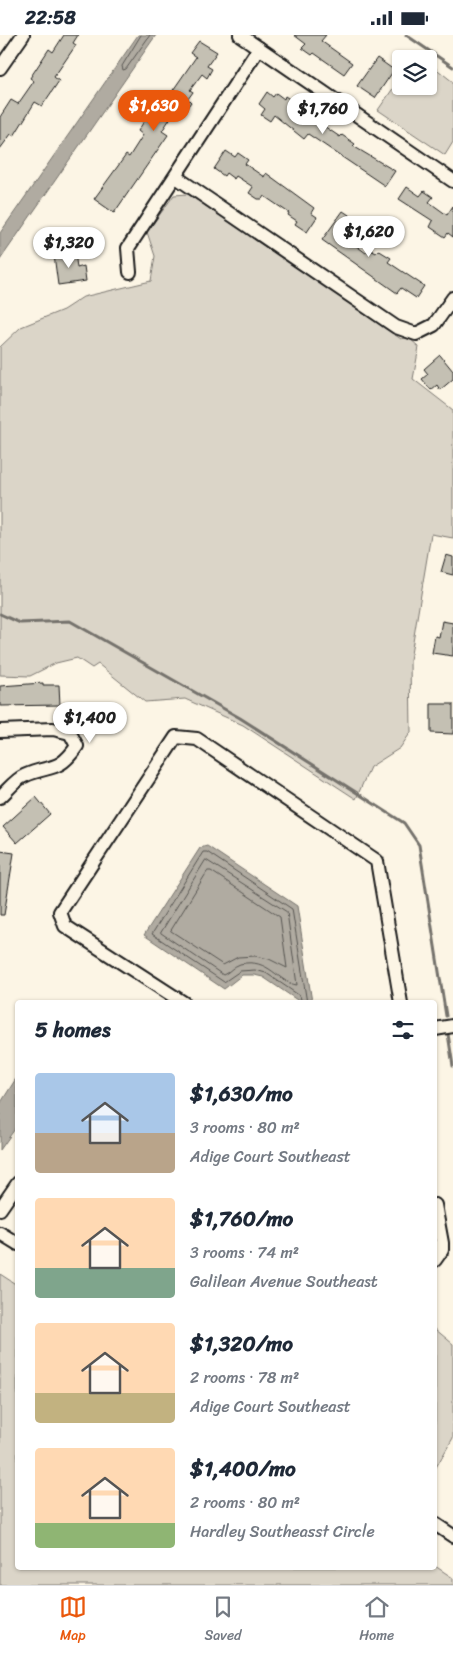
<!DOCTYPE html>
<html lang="en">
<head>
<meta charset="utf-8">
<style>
	:root { --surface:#fff; --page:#f6f6f7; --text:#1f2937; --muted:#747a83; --line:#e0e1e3; --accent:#ea580c }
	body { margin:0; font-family:Sriracha,sans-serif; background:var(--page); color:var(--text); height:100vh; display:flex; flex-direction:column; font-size:19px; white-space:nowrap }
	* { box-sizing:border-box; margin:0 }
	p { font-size:16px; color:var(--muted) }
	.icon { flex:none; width:28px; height:28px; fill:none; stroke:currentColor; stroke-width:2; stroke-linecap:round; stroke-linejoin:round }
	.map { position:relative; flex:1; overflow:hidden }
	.drawer { position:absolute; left:15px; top:965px; width:422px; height:570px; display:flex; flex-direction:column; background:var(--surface); border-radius:5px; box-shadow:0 1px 4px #0004 }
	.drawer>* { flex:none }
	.buttons { position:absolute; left:392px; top:15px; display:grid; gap:10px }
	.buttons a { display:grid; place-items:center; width:45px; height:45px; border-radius:5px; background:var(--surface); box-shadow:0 1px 4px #0004; font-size:25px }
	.price { position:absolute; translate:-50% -42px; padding:0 11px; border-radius:18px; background:#fff; color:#222; font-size:16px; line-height:32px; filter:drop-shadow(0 1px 2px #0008) }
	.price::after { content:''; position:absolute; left:50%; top:30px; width:15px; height:11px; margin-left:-8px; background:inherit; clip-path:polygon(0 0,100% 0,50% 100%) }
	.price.current { background:var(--accent); color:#fff }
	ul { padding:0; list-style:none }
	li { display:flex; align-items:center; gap:15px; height:125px; padding:0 20px }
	li span { display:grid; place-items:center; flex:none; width:140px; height:100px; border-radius:5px; color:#555 }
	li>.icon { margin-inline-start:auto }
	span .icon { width:60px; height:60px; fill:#fffc; stroke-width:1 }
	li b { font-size:21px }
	h2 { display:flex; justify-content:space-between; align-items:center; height:60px; padding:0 20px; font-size:21px }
	.status { display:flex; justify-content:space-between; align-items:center; height:35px; padding:0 25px; background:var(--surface); direction:ltr }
	.status svg { height:14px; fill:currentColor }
	.dock { display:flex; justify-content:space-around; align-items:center; height:70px; border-top:1px solid var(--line); background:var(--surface); font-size:14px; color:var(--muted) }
	.dock a { display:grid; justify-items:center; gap:2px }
	.dock .current { color:var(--accent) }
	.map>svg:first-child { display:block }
	.green { fill:#dbd5c8; stroke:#7c7872 }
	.water { fill:#b0aba1; stroke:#75726c }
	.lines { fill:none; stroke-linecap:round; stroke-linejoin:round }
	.shore { stroke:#575551; stroke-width:1 }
	.stream { stroke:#75726c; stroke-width:3 }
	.building { fill:#c4c0b3; stroke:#1c1c1c }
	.minor-casing { stroke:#1c1c1c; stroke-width:16 }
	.minor { stroke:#fcf5e5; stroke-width:12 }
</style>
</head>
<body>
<div class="status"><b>22:58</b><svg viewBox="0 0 49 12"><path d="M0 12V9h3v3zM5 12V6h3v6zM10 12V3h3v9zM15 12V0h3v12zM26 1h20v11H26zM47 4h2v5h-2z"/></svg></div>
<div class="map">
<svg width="453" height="1550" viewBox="0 0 453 1550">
	<rect width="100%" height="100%" fill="#fcf5e5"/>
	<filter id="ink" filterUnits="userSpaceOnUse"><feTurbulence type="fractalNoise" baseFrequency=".02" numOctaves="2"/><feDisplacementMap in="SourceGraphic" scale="10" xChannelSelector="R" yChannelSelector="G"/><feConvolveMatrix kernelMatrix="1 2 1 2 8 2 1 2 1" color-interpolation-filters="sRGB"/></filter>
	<g filter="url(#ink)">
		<g class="green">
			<path d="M429 28 453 47V107L445 120 378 75 401 42V51H429Z"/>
			<path d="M188 159 401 304 408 302 419 312 413 344 453 375V503L431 499 410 625 411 697 400 713 370 732 356 764 243 690 185 664 145 667 98 629 92 633 77 623 56 628 30 641 0 640V312L21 292 63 275 83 262 151 246 155 221 147 197 174 160Z"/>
			<path d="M0 1239 17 1250 18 1532H435V1531L453 1543V1550H0Z"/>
			<path d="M435 1294 453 1309V1403L435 1434Z"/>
		</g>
		<g class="water">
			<path d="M138 0H156L0 225V198Z"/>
			<path d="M207 811 297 871 312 967H300L263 942 254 940H242L224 954 144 900 200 813Z"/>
			<path d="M17 1042V1091L0 1115V1069Z"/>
		</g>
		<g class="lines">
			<g class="shore">
				<path d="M141 0 122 31 123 35 126 34 150 0"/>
				<path d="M206 825 287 877 297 950C278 948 269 922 240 929 233 931 229 938 223 940L161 898Z"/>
				<path d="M208 836H211L280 882 287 933 269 924 255 921 238 922 223 930 171 896Z"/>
				<path d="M302 968 300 961 266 938 255 935 240 936 224 947 152 899 203 817H207L292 874 307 968"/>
			</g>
			<g class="stream">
				<path d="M406 0 453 32"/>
				<path d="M0 579 20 588 70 586 240 683 404 788 419 810 446 981"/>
				<path d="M448 999 453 1031"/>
			</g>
		</g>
		<g class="building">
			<path d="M64 0H78L73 8 76 10 54 42 59 46 42 71 35 67 14 101 11 99 0 114V82L11 65 18 69 34 46 30 43 49 14 53 17Z"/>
			<path d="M294 0H326L321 6 352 28 344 39 314 18 312 20 302 13 306 9Z"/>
			<path d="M199 6 217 17 207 31 212 34 207 43 202 39 190 55 193 57 188 64 191 67 183 78 177 73 162 96 168 100 114 178 94 164 126 120 129 122 143 100 138 96 146 83 151 87 196 22 190 18Z"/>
			<path d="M377 23 394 35 375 63 357 51Z"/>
			<path d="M267 57 273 62 276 58 284 64 285 61 320 85 318 87 340 102 342 100 355 109 353 111 395 136 385 151 308 99 304 104 274 80 270 86 261 80 265 74 259 69Z"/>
			<path d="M226 116 235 122 238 118 248 125 245 129 264 142 266 138 314 173 311 178 317 182 307 197 295 189 297 186 288 180 289 178 264 161 262 164H258L249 158 253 152 236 141 234 144 226 138 224 141 214 134Z"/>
			<path d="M407 152 420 161 424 156 433 162 429 167 447 180 453 171V202L448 198 445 202 430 192 433 186 399 164Z"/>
			<path d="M343 176 358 186 348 200 353 204 351 207 366 218 369 214 376 218 378 215 391 223 388 227 424 251 416 263 401 253 397 258 322 205Z"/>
			<path d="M75 217 77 233 84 231 86 246 58 250 54 220Z"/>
			<path d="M440 320 453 336V344L440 355 437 350 431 355 422 344 428 339 424 334Z"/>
			<path d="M446 520 453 522V540L441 537Z"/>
			<path d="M442 586 453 588V621L432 618 435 601 439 602Z"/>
			<path d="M43 648V650H59L60 670 0 671V651Z"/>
			<path d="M431 669H453V699L431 698Z"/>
			<path d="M36 762 50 779 17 808 3 792Z"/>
			<path d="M0 816 14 818 4 880H0Z"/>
		</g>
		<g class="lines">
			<g class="minor-casing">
				<g id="minor">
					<path d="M240 0 453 146"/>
					<path d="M0 33 23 0"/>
					<path d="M176 142 396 292 416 299 434 290 453 263"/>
					<path d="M130 237 128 213 259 13"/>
					<path d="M0 696 53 694 70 698 77 711C58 739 49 729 24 741 15 745 7 756 0 762"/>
					<path d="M184 968 65 891 60 877 176 702 197 704 377 826 401 968"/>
					<path d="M435 994 453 991"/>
					<path d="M435 1170 442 1208V1215L435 1225"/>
					<path d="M0 1174 18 1148"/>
					<path d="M0 1198 18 1209"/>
					<path d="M435 1489 453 1501"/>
				</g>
			</g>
			<use href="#minor" class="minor"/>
		</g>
	</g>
</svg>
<div class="buttons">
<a><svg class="icon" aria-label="layers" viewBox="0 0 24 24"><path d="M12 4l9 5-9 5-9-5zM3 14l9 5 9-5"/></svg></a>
</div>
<b class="price current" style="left:154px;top:97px">$1,630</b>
<b class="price" style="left:323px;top:100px">$1,760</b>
<b class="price" style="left:369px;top:223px">$1,620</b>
<b class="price" style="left:69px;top:234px">$1,320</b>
<b class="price" style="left:90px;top:709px">$1,400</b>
<section class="drawer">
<h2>5 homes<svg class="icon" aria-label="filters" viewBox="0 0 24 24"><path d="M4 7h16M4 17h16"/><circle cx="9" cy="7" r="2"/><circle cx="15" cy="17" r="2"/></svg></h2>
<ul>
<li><span style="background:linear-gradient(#a9c7e8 60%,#b9a48a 0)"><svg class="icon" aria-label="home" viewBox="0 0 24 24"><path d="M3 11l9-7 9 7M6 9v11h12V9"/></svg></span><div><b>$1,630/mo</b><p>3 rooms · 80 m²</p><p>Adige Court Southeast</p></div></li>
<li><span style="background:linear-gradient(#ffd9b3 70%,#7fa58c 0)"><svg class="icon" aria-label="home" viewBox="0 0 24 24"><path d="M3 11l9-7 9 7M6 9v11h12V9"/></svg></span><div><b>$1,760/mo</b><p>3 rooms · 74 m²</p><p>Galilean Avenue Southeast</p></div></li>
<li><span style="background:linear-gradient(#ffd9b3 70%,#c2b280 0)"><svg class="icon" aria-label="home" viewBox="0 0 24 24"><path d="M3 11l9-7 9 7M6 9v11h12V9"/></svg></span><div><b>$1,320/mo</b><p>2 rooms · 78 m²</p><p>Adige Court Southeast</p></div></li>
<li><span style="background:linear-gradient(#ffd9b3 75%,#8fb573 0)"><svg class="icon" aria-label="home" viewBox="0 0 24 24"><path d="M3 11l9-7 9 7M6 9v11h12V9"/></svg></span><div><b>$1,400/mo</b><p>2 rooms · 80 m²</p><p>Hardley Southeasst Circle</p></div></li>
</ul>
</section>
</div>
<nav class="dock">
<a class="current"><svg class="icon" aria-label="map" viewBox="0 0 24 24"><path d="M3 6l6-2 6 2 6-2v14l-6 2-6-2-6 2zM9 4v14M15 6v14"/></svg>Map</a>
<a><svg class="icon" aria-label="saved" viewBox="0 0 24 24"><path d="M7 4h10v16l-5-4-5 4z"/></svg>Saved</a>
<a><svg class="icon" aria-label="home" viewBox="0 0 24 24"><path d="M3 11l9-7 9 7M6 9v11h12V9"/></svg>Home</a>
</nav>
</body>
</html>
